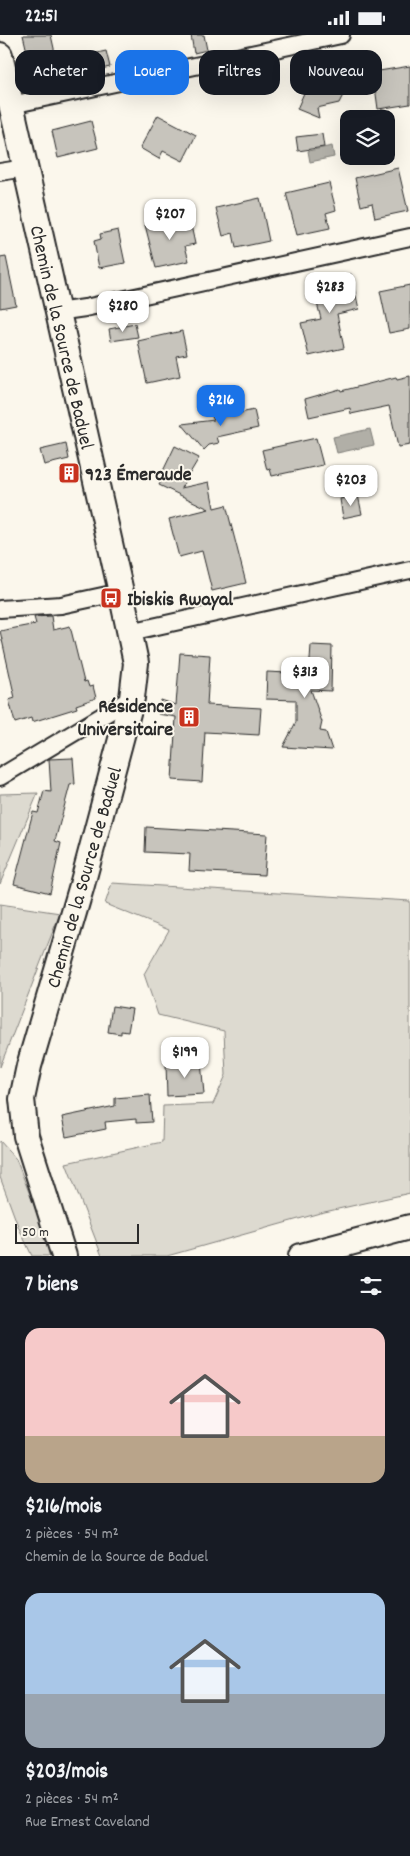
<!DOCTYPE html>
<html lang="fr">
<head>
<meta charset="utf-8">
<style>
	:root { --surface:#171b24; --page:#20242c; --text:#f1f3f6; --muted:#9ea1a6; --accent:#1a73e8 }
	body { margin:0; font-family:Dekko,sans-serif; background:var(--page); color:var(--text); height:100vh; display:flex; flex-direction:column; font-size:19px; white-space:nowrap }
	* { box-sizing:border-box; margin:0 }
	p { font-size:16px; color:var(--muted) }
	.icon { flex:none; width:28px; height:28px; fill:none; stroke:currentColor; stroke-width:2; stroke-linecap:round; stroke-linejoin:round }
	.map { position:relative; height:1221px; overflow:hidden }
	.panel { display:flex; flex-direction:column; background:var(--surface); flex:1 }
	.panel>* { flex:none }
	.banner { position:absolute; left:15px; top:15px; width:380px; height:45px; display:flex; gap:10px }
	.buttons { position:absolute; left:340px; top:75px; display:grid; gap:10px }
	.buttons a { display:grid; place-items:center; width:55px; height:55px; border-radius:10px; background:var(--surface); box-shadow:0 5px 20px #0002; font-size:25px }
	.scale { position:absolute; left:15px; bottom:12px; width:124px; box-sizing:border-box; padding-left:5px; border:2px solid #2b2b2b; border-top:0; font-size:14px; line-height:18px; white-space:nowrap; color:#2b2b2b; -webkit-text-stroke:4px #fbf7ec; paint-order:stroke }
	.price { position:absolute; translate:-50% -42px; padding:0 11px; border-radius:10px; background:#fff; color:#222; font-size:16px; line-height:32px; filter:drop-shadow(0 1px 2px #0008) }
	.price::after { content:''; position:absolute; left:50%; top:30px; width:15px; height:11px; margin-left:-8px; background:inherit; clip-path:polygon(0 0,100% 0,50% 100%) }
	.price.on { background:var(--accent); color:#fff }
	ul { padding:0; list-style:none }
	li { display:grid; align-content:center; gap:10px; height:265px; padding:0 25px }
	li span { display:grid; place-items:center; height:155px; border-radius:15px; color:#555 }
	li>.icon { margin-inline-start:auto }
	span .icon { width:90px; height:90px; fill:#fffc; stroke-width:1 }
	li b { font-size:21px }
	h2 { display:flex; justify-content:space-between; align-items:center; height:60px; padding:0 25px; font-size:21px }
	.chip { padding:0 18px; border-radius:15px; background:var(--surface); box-shadow:0 5px 20px #0002; font-size:18px; line-height:45px }
	.chip.on { background:var(--accent); color:#fff }
	.status { display:flex; justify-content:space-between; align-items:center; height:35px; padding:0 25px; background:var(--surface); direction:ltr }
	.status svg { height:14px; fill:currentColor }
	.map>svg:first-child { display:block }
	.green { fill:#dddad0; stroke:#84827e }
	.water { fill:#b1afa7; stroke:#7b7a75 }
	.building { fill:#c7c4bc; stroke:#2b2b2b }
	.lines { fill:none; stroke-linecap:round; stroke-linejoin:round }
	.street-casing { stroke:#2b2b2b; stroke-width:20 }
	.secondary-casing { stroke:#2b2b2b; stroke-width:28 }
	.street { stroke:#fbf7ec; stroke-width:16 }
	.secondary { stroke:#fbf7ec; stroke-width:24 }
	.labels { text-anchor:middle; stroke-width:4; stroke-linejoin:round; paint-order:stroke }
	.street-label { font-size:20px; fill:#2b2b2b; stroke:#fbf7ec }
	.poi-label { font-size:20px; font-weight:bold; fill:#2b2b2b; stroke:#fbf7ec; text-anchor:start }
</style>
</head>
<body>
<div class="status"><b>22:51</b><svg viewBox="0 0 49 12"><path d="M0 12V9h3v3zM5 12V6h3v6zM10 12V3h3v9zM15 12V0h3v12zM26 1h20v11H26zM47 4h2v5h-2z"/></svg></div>
<div class="map">
<svg width="410" height="1221" viewBox="0 0 410 1221">
	<rect width="100%" height="100%" fill="#fbf7ec"/>
	<filter id="ink" filterUnits="userSpaceOnUse"><feTurbulence type="fractalNoise" baseFrequency=".02" numOctaves="2"/><feDisplacementMap in="SourceGraphic" scale="10" xChannelSelector="R" yChannelSelector="G"/><feConvolveMatrix kernelMatrix="1 2 1 2 8 2 1 2 1" color-interpolation-filters="sRGB"/></filter>
	<g filter="url(#ink)">
		<g class="green">
			<path d="M38 758 0 849V759Z"/>
			<path d="M112 848 410 866V1158L320 1178 167 1221H102L66 1128 162 1107 163 1071 213 1069 226 1040 224 996 158 980 144 939 169 895 105 869Z"/>
			<path d="M0 869 60 878 0 1032Z"/>
			<path d="M0 1106 16 1124 54 1221H32L18 1191 0 1142Z"/>
		</g>
		<g class="water">
			<path d="M332 111 334 122 310 127 308 116Z"/>
			<path d="M370 394 374 410 337 418 333 402Z"/>
		</g>
		<g class="building">
			<path d="M23 0H51L57 27 106 16 110 32 43 47 41 40 33 42Z"/>
			<path d="M191 0H204L207 15 194 18Z"/>
			<path d="M317 28 332 35 329 42 348 50 339 68 317 73 319 83 297 74Z"/>
			<path d="M410 31V69L378 74 373 37Z"/>
			<path d="M158 80 196 100 183 126 163 116 159 124 140 113Z"/>
			<path d="M91 86 98 113 58 123 52 96Z"/>
			<path d="M322 99 324 112 298 116 296 102Z"/>
			<path d="M398 133 408 176 375 183 372 168 361 171 355 143Z"/>
			<path d="M329 148 336 175 326 178 330 193 297 200 286 158Z"/>
			<path d="M260 163 269 206 236 213 233 198 223 201 216 173Z"/>
			<path d="M189 181 195 209 185 211 189 226 156 233 145 190Z"/>
			<path d="M118 195 125 228 99 233 94 206 101 204 100 199Z"/>
			<path d="M6 222 16 270 0 273V223Z"/>
			<path d="M351 239 359 274 337 279 344 313 309 321 301 288 321 284 312 248Z"/>
			<path d="M410 250V294L389 298 380 256Z"/>
			<path d="M135 289 138 302 111 306 109 294Z"/>
			<path d="M182 296 187 319 176 321 180 341 147 348 138 306Z"/>
			<path d="M410 341V410L398 412 389 371 351 379 350 373 309 382 305 364 340 354 341 356 396 342 397 344Z"/>
			<path d="M254 375 258 393 217 402 219 408 209 410 204 415 182 389 214 385 212 382 240 376V378Z"/>
			<path d="M316 403 323 430 272 441 270 434 267 435 262 415Z"/>
			<path d="M66 409 69 424 44 430 40 415Z"/>
			<path d="M175 411 199 423 181 453 209 447 214 473 226 470 246 548 212 556 202 516 179 522 169 484 209 474 159 450 165 437 163 436Z"/>
			<path d="M358 460 362 479 343 483 340 464Z"/>
			<path d="M51 581 53 595 70 591 84 647 87 646 89 652 93 651 96 663 76 670 77 673 32 687 31 683 15 688 9 665 15 663 0 596 36 589 34 582Z"/>
			<path d="M311 610 332 611 331 656 311 655 322 687 320 696 326 697 332 715 283 712 296 687V665L266 664 267 637 309 639Z"/>
			<path d="M180 618 210 620 207 670 261 673 259 700 205 697 202 747 172 745 176 682 158 679 161 665 176 670Z"/>
			<path d="M73 723 75 749 70 750 55 806 61 808 50 858 14 849 33 777 38 778 44 756 51 757 49 724Z"/>
			<path d="M146 792 267 799 264 840 189 836 190 819 145 817Z"/>
			<path d="M112 971 132 974 128 997 121 996V999L108 997Z"/>
			<path d="M201 1027 204 1059 167 1061 166 1029Z"/>
			<path d="M150 1060 152 1087 136 1088V1084L105 1087 106 1094 66 1102 62 1082 115 1071V1063Z"/>
		</g>
		<g class="lines">
			<g class="street-casing">
				<g id="street">
					<path d="M11 70 341 0"/>
					<path d="M0 137 25 133"/>
					<path d="M57 277 85 273 410 202"/>
					<path d="M0 574 61 570 121 557"/>
					<path d="M130 597 410 535"/>
					<path d="M0 742 132 663"/>
				</g>
			</g>
			<g class="secondary-casing">
				<g id="secondary">
					<path d="M0 20 121 557 136 628 132 663 82 850 29 1031 22 1064 26 1101 64 1221"/>
					<path d="M301 1221 410 1192"/>
				</g>
			</g>
			<use href="#street" class="street"/>
			<use href="#secondary" class="secondary"/>
		</g>
	</g>
	<defs>
		<g id="building-square" transform="scale(1.125)"><rect x="-9" y="-9" width="18" height="18" rx="4" fill="#c8321e" stroke="#fbf7ec"/><path d="M-4-6H4V6H1V3H-1V6H-4ZM-2.5-4.3h1.7v1.8h-1.7ZM.8-4.3h1.7v1.8H.8ZM-2.5-1h1.7V.8h-1.7ZM.8-1h1.7V.8H.8Z" fill="#fff"/></g>
		<g id="bus-square" transform="scale(1.125)"><rect x="-9" y="-9" width="18" height="18" rx="4" fill="#c8321e" stroke="#fbf7ec"/><path d="M-5-6H5V4H4V6H2V4H-2V6H-4V4H-5ZM-3.5-4V0h7V-4ZM-3.5 1.2v1.5H-2V1.2ZM2 1.2v1.5H3.5V1.2Z" fill="#fff"/></g>
	</defs>
	<g fill-rule="evenodd">
		<use href="#building-square" x="69" y="438"/>
		<use href="#bus-square" x="111" y="563"/>
		<use href="#building-square" x="189" y="682"/>
	</g>
	<g class="labels">
		<g class="street-label">
			<text transform="translate(63 302) rotate(77)" y="7">Chemin de la Source de Baduel</text>
			<text transform="translate(83 842) rotate(-74)" y="7">Chemin de la Source de Baduel</text>
		</g>
		<g class="poi-label">
			<text x="85" y="445">923 Émeraude</text>
			<text x="127" y="570">Ibiskis Rwayal</text>
			<text x="173" y="677" text-anchor="end">Résidence<tspan x="173" dy="23">Universitaire</tspan></text>
		</g>
	</g>
</svg>
<div class="buttons">
<a><svg class="icon" aria-label="layers" viewBox="0 0 24 24"><path d="M12 4l9 5-9 5-9-5zM3 14l9 5 9-5"/></svg></a>
</div>
<div class="scale">50 m</div>
<b class="price" style="left:170px;top:206px">$207</b>
<b class="price" style="left:330px;top:279px">$283</b>
<b class="price" style="left:123px;top:298px">$280</b>
<b class="price on" style="left:221px;top:392px">$216</b>
<b class="price" style="left:351px;top:472px">$203</b>
<b class="price" style="left:305px;top:664px">$313</b>
<b class="price" style="left:185px;top:1044px">$199</b>
<div class="banner">
<a class="chip">Acheter</a>
<a class="chip on">Louer</a>
<a class="chip">Filtres</a>
<a class="chip">Nouveau</a>
</div>
</div>
<section class="panel">
<h2>7 biens<svg class="icon" aria-label="filters" viewBox="0 0 24 24"><path d="M4 7h16M4 17h16"/><circle cx="9" cy="7" r="2"/><circle cx="15" cy="17" r="2"/></svg></h2>
<ul>
<li><span style="background:linear-gradient(#f6c9c9 70%,#b9a48a 0)"><svg class="icon" aria-label="home" viewBox="0 0 24 24"><path d="M3 11l9-7 9 7M6 9v11h12V9"/></svg></span><div><b>$216/mois</b><p>2 pièces · 54 m²</p><p>Chemin de la Source de Baduel</p></div></li>
<li><span style="background:linear-gradient(#a9c7e8 65%,#9aa5b1 0)"><svg class="icon" aria-label="home" viewBox="0 0 24 24"><path d="M3 11l9-7 9 7M6 9v11h12V9"/></svg></span><div><b>$203/mois</b><p>2 pièces · 54 m²</p><p>Rue Ernest Caveland</p></div></li>
</ul>
</section>
</body>
</html>
